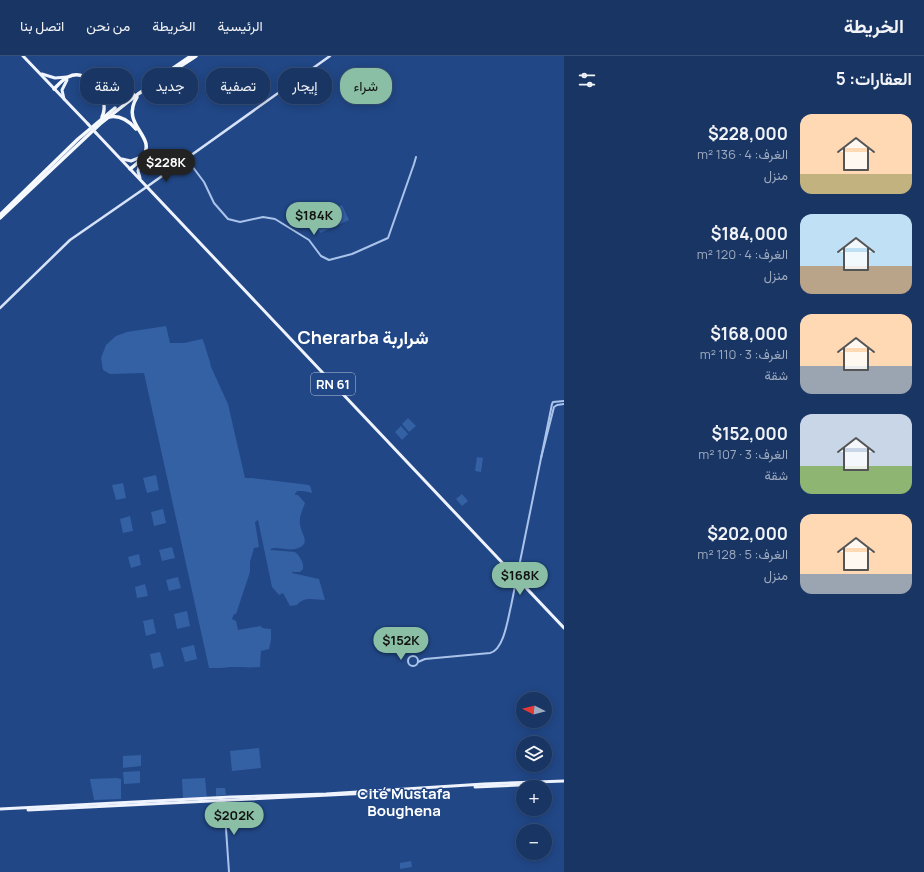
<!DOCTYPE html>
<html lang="ar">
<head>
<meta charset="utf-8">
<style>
	:root { --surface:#193564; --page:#223d6a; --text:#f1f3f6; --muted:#9fabbf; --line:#375078; --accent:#8abfa5 }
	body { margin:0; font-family:Manrope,Vazirmatn,sans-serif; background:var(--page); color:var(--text); direction:rtl; height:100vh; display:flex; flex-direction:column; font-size:15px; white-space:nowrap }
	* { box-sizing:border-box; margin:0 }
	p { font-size:13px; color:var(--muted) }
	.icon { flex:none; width:22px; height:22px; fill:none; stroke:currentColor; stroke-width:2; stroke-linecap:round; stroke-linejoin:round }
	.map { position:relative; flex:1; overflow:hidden; direction:ltr }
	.sheet { display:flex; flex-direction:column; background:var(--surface); width:360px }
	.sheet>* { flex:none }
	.hud { position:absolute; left:12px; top:12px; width:380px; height:36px; direction:rtl; display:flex; gap:8px }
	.needle { width:26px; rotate:276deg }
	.controls { position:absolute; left:516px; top:636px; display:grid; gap:8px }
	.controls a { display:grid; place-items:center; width:36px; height:36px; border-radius:50%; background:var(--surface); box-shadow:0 2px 10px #0003,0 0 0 1px var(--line); font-size:20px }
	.price { position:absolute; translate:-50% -34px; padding:0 9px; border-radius:14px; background:var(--accent); color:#111; font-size:13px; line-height:26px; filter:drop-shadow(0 1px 2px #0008) }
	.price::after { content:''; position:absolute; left:50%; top:24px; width:12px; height:9px; margin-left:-6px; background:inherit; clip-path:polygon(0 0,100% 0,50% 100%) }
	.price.active { background:#222; color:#fff }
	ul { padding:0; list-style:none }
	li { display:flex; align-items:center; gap:12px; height:100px; padding:0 12px }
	li span { display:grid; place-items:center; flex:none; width:112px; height:80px; border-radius:12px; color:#555 }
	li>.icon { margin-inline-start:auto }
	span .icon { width:48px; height:48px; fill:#fffc; stroke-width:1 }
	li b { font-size:17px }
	h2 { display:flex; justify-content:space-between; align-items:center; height:48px; padding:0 12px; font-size:17px }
	.chip { padding:0 14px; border-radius:16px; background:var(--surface); box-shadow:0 2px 10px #0003,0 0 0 1px var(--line); font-size:14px; line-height:36px }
	.chip.active { background:var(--accent); color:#111 }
	header { display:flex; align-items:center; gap:24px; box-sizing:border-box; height:56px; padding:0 20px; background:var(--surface); border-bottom:1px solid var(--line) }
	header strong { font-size:19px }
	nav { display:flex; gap:22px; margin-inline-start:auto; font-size:14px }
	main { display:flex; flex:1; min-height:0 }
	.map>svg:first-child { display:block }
	.green { fill:#3460a4 }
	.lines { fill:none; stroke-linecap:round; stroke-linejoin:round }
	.tertiary { stroke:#aac3ea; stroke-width:2 }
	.secondary { stroke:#d5e2f8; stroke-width:2.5 }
	.primary { stroke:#eef3fe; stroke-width:3 }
	.trunk { stroke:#f6f9fe; stroke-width:3.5 }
	.primary-bridge { stroke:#eef3fe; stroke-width:3 }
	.labels { text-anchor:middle; stroke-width:3; stroke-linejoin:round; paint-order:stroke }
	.shield { fill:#214786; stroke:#bcc8db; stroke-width:1 }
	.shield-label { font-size:13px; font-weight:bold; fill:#fff }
	.neighbourhood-label { font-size:15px; font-weight:bold; fill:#fff; stroke:#214786 }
	.district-label { font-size:18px; font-weight:bold; fill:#fff; stroke:#214786 }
</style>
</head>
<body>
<header>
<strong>الخريطة</strong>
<nav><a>الرئيسية</a><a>الخريطة</a><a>من نحن</a><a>اتصل بنا</a></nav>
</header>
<main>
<section class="sheet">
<h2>العقارات: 5<svg class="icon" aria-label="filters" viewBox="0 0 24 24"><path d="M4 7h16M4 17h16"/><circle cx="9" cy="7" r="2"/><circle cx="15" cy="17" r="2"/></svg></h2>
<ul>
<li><span style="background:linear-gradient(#ffd9b3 75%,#c2b280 0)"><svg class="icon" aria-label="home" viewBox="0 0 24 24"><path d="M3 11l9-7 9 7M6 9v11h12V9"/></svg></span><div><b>$228,000</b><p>الغرف: 4 · 136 m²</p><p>منزل</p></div></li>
<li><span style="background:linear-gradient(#bfe0f5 65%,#b9a48a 0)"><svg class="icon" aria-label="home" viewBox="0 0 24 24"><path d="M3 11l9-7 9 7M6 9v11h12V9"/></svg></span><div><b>$184,000</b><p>الغرف: 4 · 120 m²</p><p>منزل</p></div></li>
<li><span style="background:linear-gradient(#ffd9b3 65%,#9aa5b1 0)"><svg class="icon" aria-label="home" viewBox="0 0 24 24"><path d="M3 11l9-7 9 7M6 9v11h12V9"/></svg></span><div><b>$168,000</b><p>الغرف: 3 · 110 m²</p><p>شقة</p></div></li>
<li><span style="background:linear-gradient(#c9d6e8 65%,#8fb573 0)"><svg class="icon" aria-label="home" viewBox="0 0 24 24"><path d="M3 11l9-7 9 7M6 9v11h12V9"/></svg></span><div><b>$152,000</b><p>الغرف: 3 · 107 m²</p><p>شقة</p></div></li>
<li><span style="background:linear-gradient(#ffd9b3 75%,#9aa5b1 0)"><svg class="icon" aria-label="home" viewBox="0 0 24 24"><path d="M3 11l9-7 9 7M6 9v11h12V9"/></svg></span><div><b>$202,000</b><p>الغرف: 5 · 128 m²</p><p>منزل</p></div></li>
</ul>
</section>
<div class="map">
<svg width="564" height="816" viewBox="0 0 564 816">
	<rect width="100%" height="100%" fill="#214786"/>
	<g class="green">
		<path d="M342 149 349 164 320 177 313 162Z"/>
		<path d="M166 270 170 287H184L202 283 203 284 210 306 211 311 228 348 245 422H252L309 429 311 432 312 437 303 435H297L295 438V439H298L305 447C303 453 299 460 300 468 301 479 313 488 295 493 287 495 278 490 270 493L271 494 295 496C300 500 304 507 303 513L300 516H292V517L319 523 325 544C315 544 304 540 297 549L290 550 283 537 279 539 272 531 258 464 255 466 259 491 254 492 250 506V516L236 558H234L232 563 236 565 238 574 261 570 262 572 271 573V584L269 593 261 595 260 611C250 612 241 611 231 611 224 612 217 612 209 612L144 317 110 318 103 314 101 302 106 289 116 280 127 276Z"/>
		<path d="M408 362 416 370 409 376 402 368Z"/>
		<path d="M401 370 408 378 402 384 395 376Z"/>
		<path d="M477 401 483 402 481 416 475 415Z"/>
		<path d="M156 419 159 434 147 437 143 422Z"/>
		<path d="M123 427 126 442 116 444 112 429Z"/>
		<path d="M462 438 468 445 462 450 456 443Z"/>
		<path d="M163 453 166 467 154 470 151 456Z"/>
		<path d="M130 460 133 475 123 477 120 463Z"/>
		<path d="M172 491 175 502 162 505 159 494Z"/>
		<path d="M139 498 141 509 131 512 128 501Z"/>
		<path d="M178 521 181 532 169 535 166 524Z"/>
		<path d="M145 528 148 540 137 542 135 531Z"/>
		<path d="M187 555 190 570 177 573 174 558Z"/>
		<path d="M153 563 156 577 146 580 143 565Z"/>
		<path d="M194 589 197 603 185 606 181 592Z"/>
		<path d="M160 596 164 610 153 613 150 598Z"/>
		<path d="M259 692 261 712 232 715 230 695Z"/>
		<path d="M141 699V710L123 712V700Z"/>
		<path d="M140 715V727L124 728 123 716Z"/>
		<path d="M117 722 121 723V743L94 744 90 723Z"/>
		<path d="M205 722 207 743 183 744 182 723Z"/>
		<path d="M216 732H225L226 739 216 740Z"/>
		<path d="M411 805 412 811 400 813V807Z"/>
	</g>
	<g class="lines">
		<g class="tertiary">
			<path d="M186 102 204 126 214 147 228 163 240 166 263 161 275 163 309 184 321 200 329 204 352 198 388 182 414 108 416 101"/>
			<path d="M541 402 554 351 557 349 564 348"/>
			<circle cx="413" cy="605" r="5"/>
			<path d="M418 606 425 603 490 597C504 594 508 562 511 550L552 348 553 346 564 345"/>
			<path d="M224 744 229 816"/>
		</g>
		<path class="secondary" d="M0 252 70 184 148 130 330 0"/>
		<g class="primary">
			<path d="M23 0 88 68"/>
			<path d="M42 18 55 22 67 21"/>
			<path d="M64 43 62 34 67 24"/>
			<path d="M96 77 564 572"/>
			<path d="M122 103 131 105 141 101"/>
			<path d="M140 122 138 115 141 105"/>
			<path d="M475 731 543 728"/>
			<path d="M0 753 231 741 326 738 484 728 564 725"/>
			<path d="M28 754 370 737"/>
		</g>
		<g class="trunk">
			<path d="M166 17 191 0"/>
			<path d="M96 32C103 41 107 50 102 61"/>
			<path d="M54 33C58 29 63 23 68 21 88 11 97 38 113 42 120 44 127 41 134 39"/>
			<path d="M109 61C120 59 129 65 136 73"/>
			<path d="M130 113C134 110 139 106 142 102 159 80 119 70 137 41"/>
			<path d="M0 159 78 83 115 52"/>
			<path d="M0 162 100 68 138 38 196 0"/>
		</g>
		<path class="primary-bridge" d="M88 68 96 77"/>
	</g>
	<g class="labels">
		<rect class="shield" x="311" y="317" width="44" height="22" rx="3"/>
		<g class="shield-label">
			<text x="333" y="333">RN 61</text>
		</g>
		<g class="neighbourhood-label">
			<text x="404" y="743">Cité Mustafa<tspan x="404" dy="17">Boughena</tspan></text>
		</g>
		<g class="district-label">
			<text x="363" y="288">Cherarba شراربة</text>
		</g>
	</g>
</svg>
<div class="controls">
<a><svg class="needle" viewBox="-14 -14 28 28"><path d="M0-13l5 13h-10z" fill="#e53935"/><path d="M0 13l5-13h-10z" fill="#9fabbf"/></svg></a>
<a><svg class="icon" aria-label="layers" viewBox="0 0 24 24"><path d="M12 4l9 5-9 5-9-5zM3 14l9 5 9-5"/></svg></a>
<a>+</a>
<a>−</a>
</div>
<b class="price active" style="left:166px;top:127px">$228K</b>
<b class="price" style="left:314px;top:180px">$184K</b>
<b class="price" style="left:520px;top:540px">$168K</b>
<b class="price" style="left:401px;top:605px">$152K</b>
<b class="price" style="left:234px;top:780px">$202K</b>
<div class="hud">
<a class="chip active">شراء</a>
<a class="chip">إيجار</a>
<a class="chip">تصفية</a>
<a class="chip">جديد</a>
<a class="chip">شقة</a>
</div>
</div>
</main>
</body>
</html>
